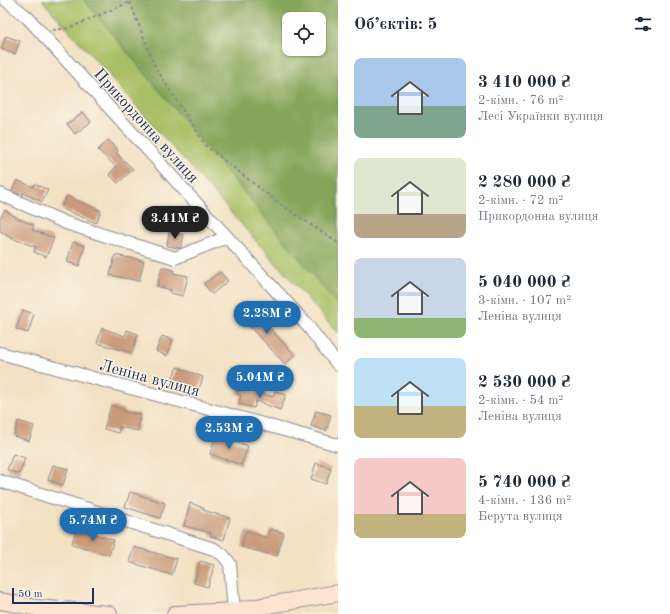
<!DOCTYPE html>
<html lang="uk">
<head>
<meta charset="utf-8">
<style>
	:root { --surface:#fff; --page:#f6f6f7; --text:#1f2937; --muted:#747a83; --accent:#1f6fb2 }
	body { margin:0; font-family:"Old Standard TT",serif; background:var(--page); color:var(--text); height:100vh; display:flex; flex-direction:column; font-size:15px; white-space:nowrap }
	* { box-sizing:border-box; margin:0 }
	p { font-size:13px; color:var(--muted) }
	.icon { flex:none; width:22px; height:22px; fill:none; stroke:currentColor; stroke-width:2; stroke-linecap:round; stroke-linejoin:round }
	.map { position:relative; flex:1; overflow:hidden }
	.details { display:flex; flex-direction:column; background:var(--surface); width:332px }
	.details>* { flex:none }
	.buttons { position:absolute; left:282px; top:12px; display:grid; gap:8px }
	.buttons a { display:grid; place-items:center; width:44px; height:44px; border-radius:8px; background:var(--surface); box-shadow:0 1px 3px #0004; font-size:20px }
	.scale { position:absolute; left:12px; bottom:10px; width:82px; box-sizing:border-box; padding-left:4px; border:2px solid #1b2f5e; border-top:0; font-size:11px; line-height:14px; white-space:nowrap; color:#1b2f5e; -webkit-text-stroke:3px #fcf5e5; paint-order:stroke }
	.price { position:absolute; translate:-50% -34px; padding:0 9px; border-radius:14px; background:var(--accent); color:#fff; font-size:13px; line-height:26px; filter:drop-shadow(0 1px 2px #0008) }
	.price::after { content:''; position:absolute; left:50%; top:24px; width:12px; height:9px; margin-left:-6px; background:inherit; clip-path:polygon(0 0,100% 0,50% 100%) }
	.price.on { background:#222; color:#fff }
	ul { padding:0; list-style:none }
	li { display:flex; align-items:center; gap:12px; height:100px; padding:0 16px }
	li span { display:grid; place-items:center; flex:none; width:112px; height:80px; border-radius:8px; color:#555 }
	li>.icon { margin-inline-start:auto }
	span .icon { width:48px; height:48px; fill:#fffc; stroke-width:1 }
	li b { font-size:17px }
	h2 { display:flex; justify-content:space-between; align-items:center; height:48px; padding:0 16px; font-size:17px }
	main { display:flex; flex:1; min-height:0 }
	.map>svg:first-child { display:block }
	.green { fill:#a7bf65; stroke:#617762; fill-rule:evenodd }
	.forest { fill:#85a65a; stroke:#506a5c; fill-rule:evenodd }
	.building { fill:#c99a7a }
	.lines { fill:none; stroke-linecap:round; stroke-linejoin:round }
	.street-casing { stroke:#878891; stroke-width:14 }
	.secondary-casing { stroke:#878891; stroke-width:18 }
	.path { stroke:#878891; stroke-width:2; stroke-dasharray:3 3; stroke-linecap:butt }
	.street { stroke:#fff; stroke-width:12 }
	.secondary { stroke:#fde4d1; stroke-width:16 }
	.labels { text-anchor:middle; stroke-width:3; stroke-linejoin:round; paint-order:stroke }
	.street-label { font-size:16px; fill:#1b2f5e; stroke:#fcf5e5 }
</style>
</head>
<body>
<main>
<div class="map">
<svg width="338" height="614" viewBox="0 0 338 614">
	<rect width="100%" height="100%" fill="#fcf5e5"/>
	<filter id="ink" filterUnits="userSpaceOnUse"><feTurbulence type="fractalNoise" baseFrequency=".025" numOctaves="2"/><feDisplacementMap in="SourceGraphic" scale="8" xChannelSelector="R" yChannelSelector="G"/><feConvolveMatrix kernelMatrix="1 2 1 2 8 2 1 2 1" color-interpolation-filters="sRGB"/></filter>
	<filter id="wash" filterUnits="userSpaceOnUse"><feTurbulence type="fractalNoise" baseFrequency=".012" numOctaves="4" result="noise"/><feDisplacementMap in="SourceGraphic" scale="16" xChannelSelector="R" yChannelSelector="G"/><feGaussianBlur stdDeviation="0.9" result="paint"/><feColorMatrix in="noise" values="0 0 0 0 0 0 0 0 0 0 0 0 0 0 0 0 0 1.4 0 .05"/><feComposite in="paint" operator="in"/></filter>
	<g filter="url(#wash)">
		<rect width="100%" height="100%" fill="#f3e1c4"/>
		<path class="green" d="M42 0H338V333ZM289 19H319V49H289Z"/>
		<path class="forest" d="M84 0H338V305ZM289 19H319V49H289Z"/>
		<g id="blocks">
			<g class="building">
				<path d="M6 36 20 41 15 54 1 49Z"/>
				<path d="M83 112 91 122 75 134 67 124Z"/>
				<path d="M108 140 118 151 116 153 133 169 118 183 109 174 116 167 98 150Z"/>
				<path d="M17 180 33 187 35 184 48 190 42 202 23 193 22 196 12 191Z"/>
				<path d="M67 196 101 211 96 223 61 208Z"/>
				<path d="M5 210 19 219 34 225 32 230 54 238 46 257 34 252 36 247 11 238 0 231V218Z"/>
				<path d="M169 232 184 235 181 247 179 248 167 246Z"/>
				<path d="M73 242 85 246 79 266 67 262Z"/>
				<path d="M115 255 144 261 139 281 110 275Z"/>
				<path d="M162 267 174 270 173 273 188 276 183 296 170 293 171 290 157 286Z"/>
				<path d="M220 272 228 281 212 294 204 284Z"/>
				<path d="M249 306 295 355 285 364 239 315Z"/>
				<path d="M23 310 34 314 28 333 16 329Z"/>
				<path d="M102 328 125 336 127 330 138 334 132 353 97 343Z"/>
				<path d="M162 336 173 340 167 356 156 351Z"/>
				<path d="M177 367 203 377 198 392 171 382Z"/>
				<path d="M239 387 273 397 275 391 286 395 280 410 256 401 254 408 239 404 241 395 237 394Z"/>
				<path d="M111 406 125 410 124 412 140 414 138 431 120 427 118 433 104 429Z"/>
				<path d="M316 411 331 415 326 431 311 426Z"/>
				<path d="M18 421 34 426 29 441 14 436Z"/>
				<path d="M216 435 248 446 241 465 210 454Z"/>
				<path d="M13 454 25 458 19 474 7 470Z"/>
				<path d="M316 463 331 468 326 484 311 479Z"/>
				<path d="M53 465 68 469 63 485 48 480Z"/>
				<path d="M130 492 165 503 160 518 125 507Z"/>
				<path d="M190 503 204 508 203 510 230 518 224 540 210 536 211 533 184 526Z"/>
				<path d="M76 528 114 540 109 555 72 544Z"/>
				<path d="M270 529 284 533 277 556 241 547 246 531 267 538Z"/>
				<path d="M134 547 177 559 172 575 129 562Z"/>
				<path d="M200 561 214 565 208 587 194 583Z"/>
			</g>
		</g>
	</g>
	<g filter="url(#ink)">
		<use href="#blocks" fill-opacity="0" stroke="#878891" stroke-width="1"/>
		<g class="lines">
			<g class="street-casing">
				<g id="street">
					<path d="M6 0 27 17 307 325 338 365"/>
					<path d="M0 194 66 223 175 258 227 237"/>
					<path d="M0 353 205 408 338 445"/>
					<path d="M0 481 214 549 223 555 230 564 234 611"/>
				</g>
			</g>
			<g class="secondary-casing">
				<g id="secondary">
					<path d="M0 601 37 608 109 614"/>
					<path d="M175 614 234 611 338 593"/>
				</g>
			</g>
			<g class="path">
				<path d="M130 2 155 67 206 146 276 201 338 243"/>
				<path d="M53 30 69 28 130 2V0"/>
			</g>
			<use href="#street" class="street"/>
			<use href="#secondary" class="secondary"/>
		</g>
	</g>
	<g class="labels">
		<g class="street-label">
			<text transform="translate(147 125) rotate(48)" y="6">Прикордонна вулиця</text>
			<text transform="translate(150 377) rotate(15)" y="6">Леніна вулиця</text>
		</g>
	</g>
</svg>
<div class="buttons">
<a><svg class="icon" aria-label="locate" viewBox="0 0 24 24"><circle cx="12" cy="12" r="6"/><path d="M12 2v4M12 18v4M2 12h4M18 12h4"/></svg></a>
</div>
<div class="scale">50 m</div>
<b class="price on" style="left:175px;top:240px">3.41M ₴</b>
<b class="price" style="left:267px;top:335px">2.28M ₴</b>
<b class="price" style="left:260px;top:399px">5.04M ₴</b>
<b class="price" style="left:229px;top:450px">2.53M ₴</b>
<b class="price" style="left:93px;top:542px">5.74M ₴</b>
</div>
<section class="details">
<h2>Об’єктів: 5<svg class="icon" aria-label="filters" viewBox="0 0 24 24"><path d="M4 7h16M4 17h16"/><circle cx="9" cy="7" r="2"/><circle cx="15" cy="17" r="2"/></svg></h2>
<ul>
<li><span style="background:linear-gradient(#a9c7e8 60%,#7fa58c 0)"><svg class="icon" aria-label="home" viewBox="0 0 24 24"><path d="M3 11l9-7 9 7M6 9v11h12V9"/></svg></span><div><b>3 410 000 ₴</b><p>2-кімн. · 76 m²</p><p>Лесі Українки вулиця</p></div></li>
<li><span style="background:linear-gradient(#dfe7d0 70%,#b9a48a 0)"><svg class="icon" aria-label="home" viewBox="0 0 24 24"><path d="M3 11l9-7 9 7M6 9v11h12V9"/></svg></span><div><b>2 280 000 ₴</b><p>2-кімн. · 72 m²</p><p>Прикордонна вулиця</p></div></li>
<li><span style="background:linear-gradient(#c9d6e8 75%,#8fb573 0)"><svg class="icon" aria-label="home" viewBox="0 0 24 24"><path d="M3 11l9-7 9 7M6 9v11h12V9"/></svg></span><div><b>5 040 000 ₴</b><p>3-кімн. · 107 m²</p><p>Леніна вулиця</p></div></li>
<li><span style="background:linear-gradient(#bfe0f5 60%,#c2b280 0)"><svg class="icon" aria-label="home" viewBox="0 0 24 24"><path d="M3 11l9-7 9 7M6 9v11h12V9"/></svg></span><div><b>2 530 000 ₴</b><p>2-кімн. · 54 m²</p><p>Леніна вулиця</p></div></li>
<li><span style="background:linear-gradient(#f6c9c9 70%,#c2b280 0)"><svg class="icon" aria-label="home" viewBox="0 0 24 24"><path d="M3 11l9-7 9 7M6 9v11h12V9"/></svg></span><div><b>5 740 000 ₴</b><p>4-кімн. · 136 m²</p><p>Берута вулиця</p></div></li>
</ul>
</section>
</main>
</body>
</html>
